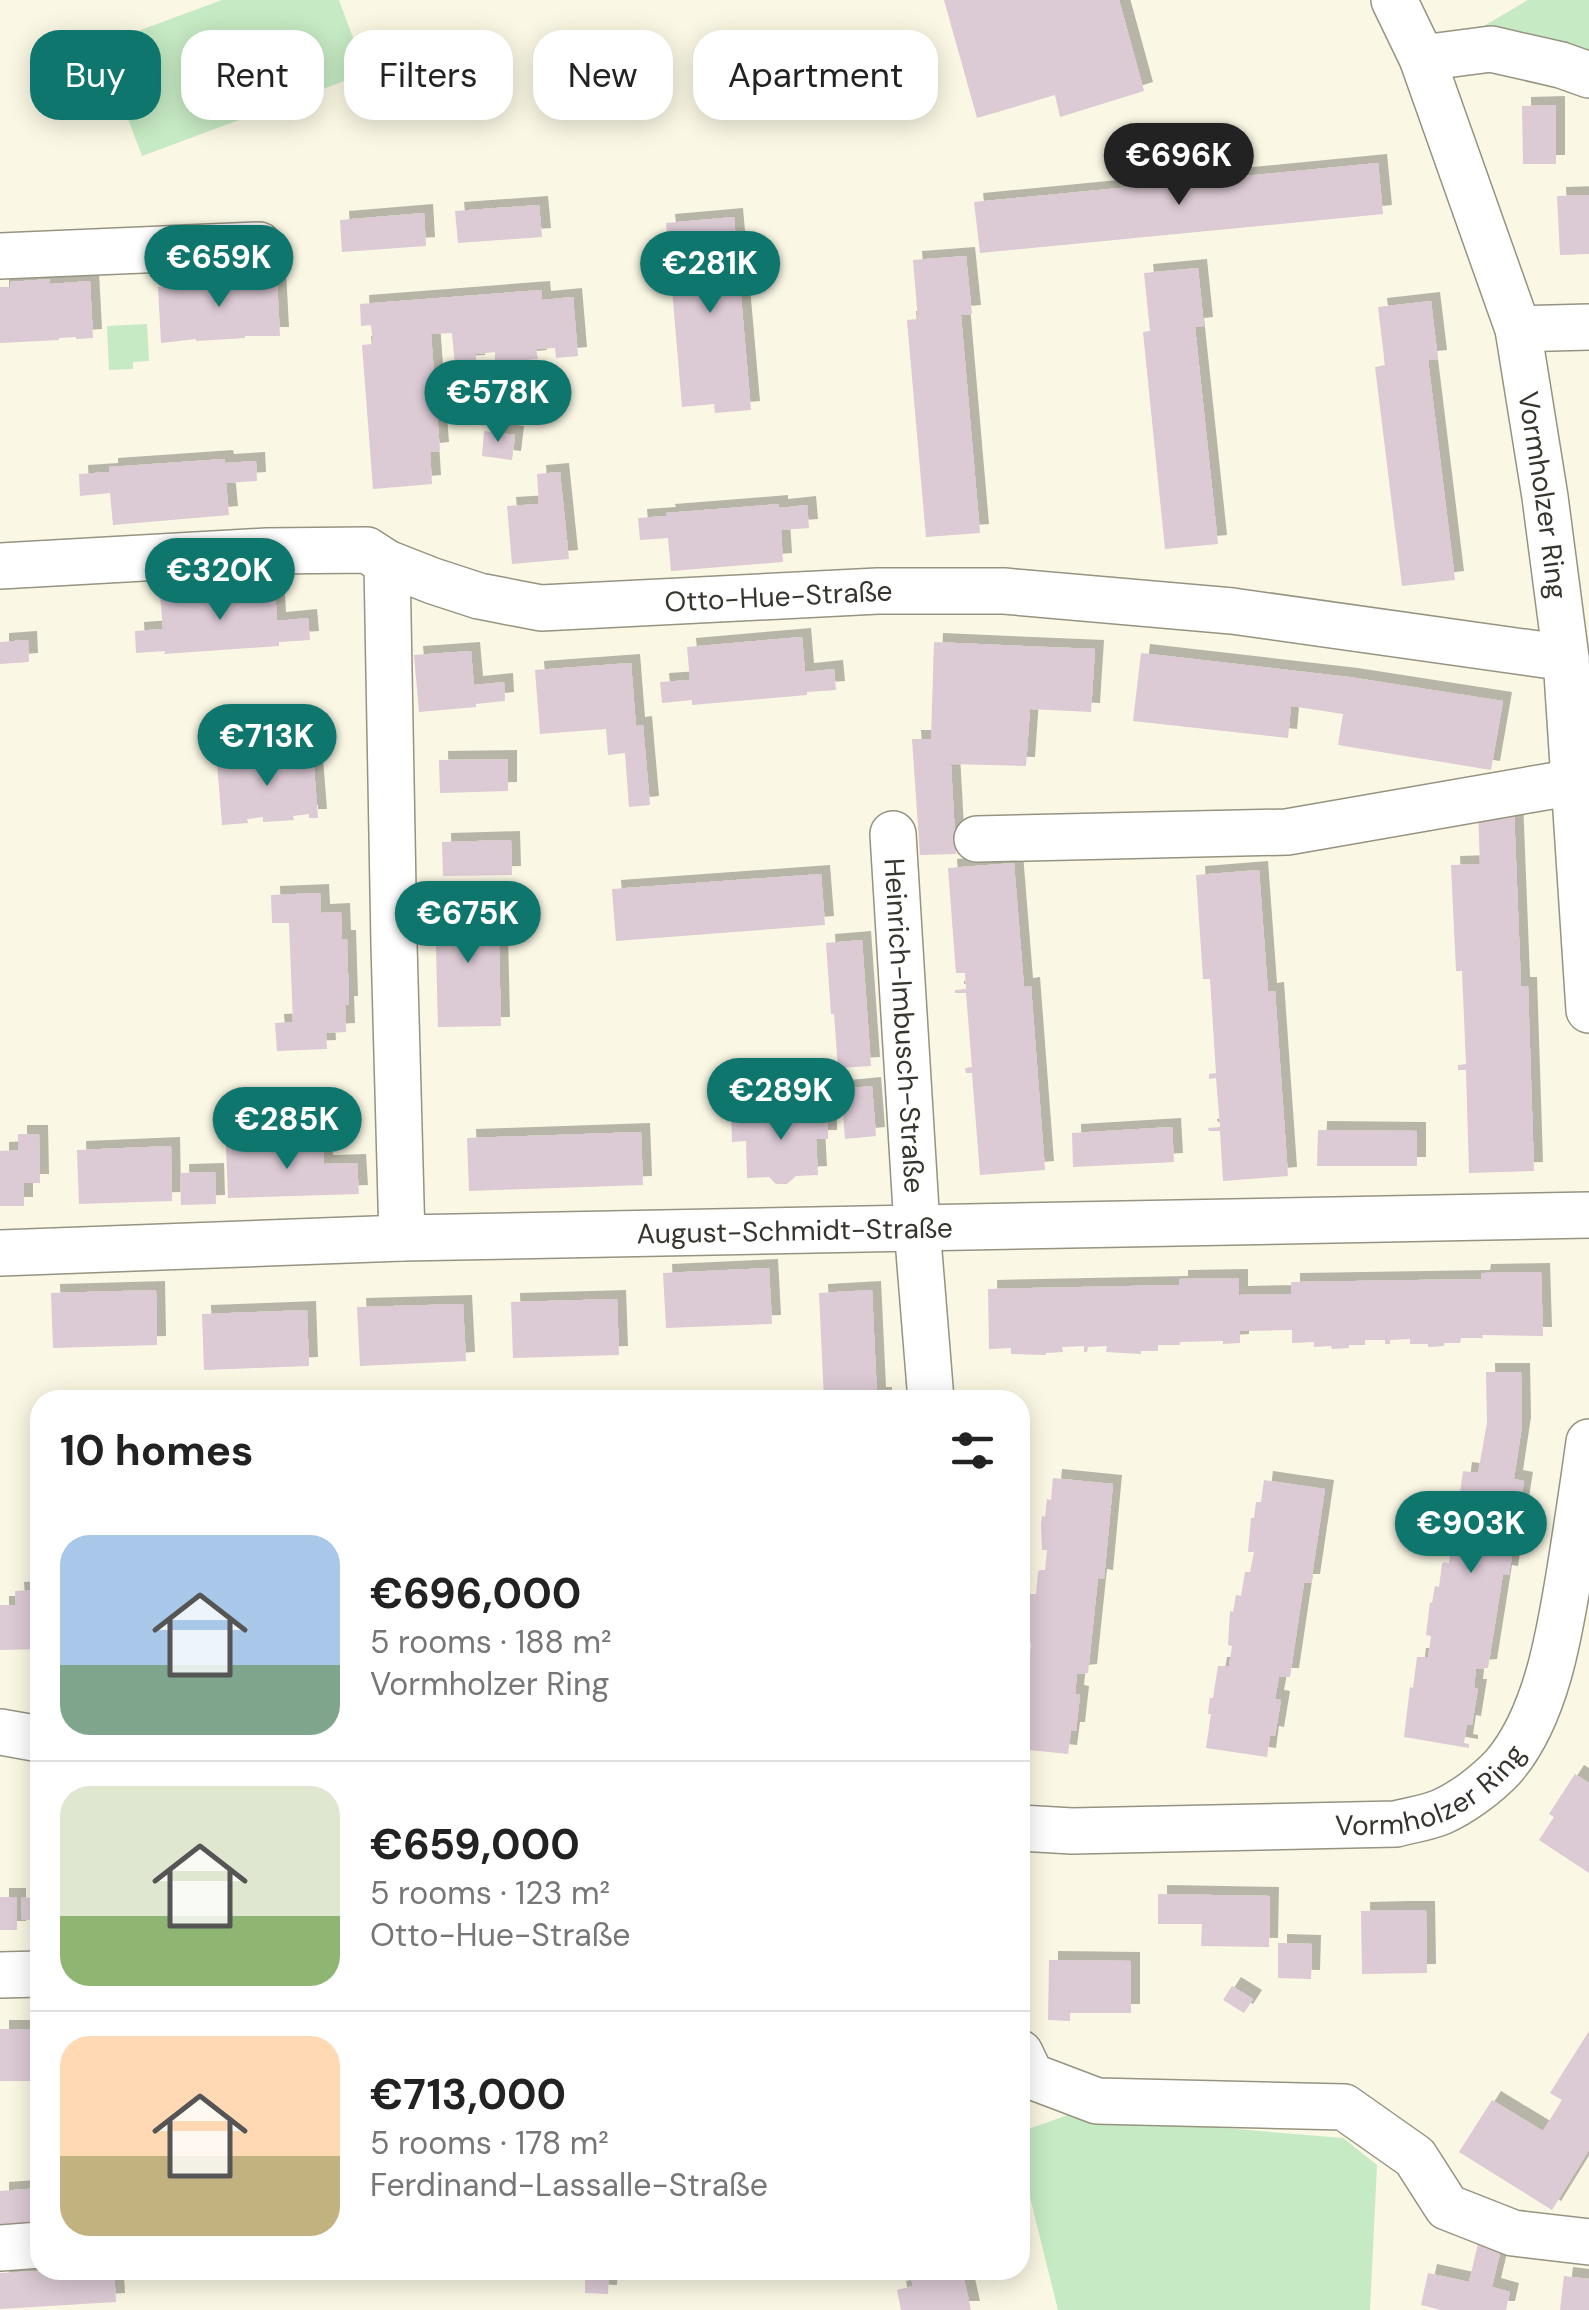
<!DOCTYPE html>
<html lang="en">
<head>
<meta charset="utf-8">
<style>
	:root { --surface:#fff; --page:#f2f2f2; --text:#222; --muted:#767676; --line:#e0e0e0; --accent:#0f766e }
	body { margin:0; font-family:"DM Sans",sans-serif; background:var(--page); color:var(--text); height:100vh; display:flex; flex-direction:column; font-size:38px; white-space:nowrap }
	* { box-sizing:border-box; margin:0 }
	p { font-size:32px; color:var(--muted) }
	.icon { flex:none; width:55px; height:55px; fill:none; stroke:currentColor; stroke-width:2; stroke-linecap:round; stroke-linejoin:round }
	.map { position:relative; flex:1; overflow:hidden }
	.panel { position:absolute; left:30px; top:1390px; width:1000px; height:890px; display:flex; flex-direction:column; background:var(--surface); border-radius:30px; box-shadow:0 5px 25px #0003 }
	.panel>* { flex:none }
	.top-card { position:absolute; left:30px; top:30px; width:1000px; height:90px; display:flex; gap:20px }
	.price { position:absolute; translate:-50% -85px; padding:0 22px; border-radius:35px; background:var(--accent); color:#fff; font-size:32px; line-height:65px; filter:drop-shadow(0 2px 5px #0008) }
	.price::after { content:''; position:absolute; left:50%; top:60px; width:30px; height:22px; margin-left:-15px; background:inherit; clip-path:polygon(0 0,100% 0,50% 100%) }
	.price.on { background:#222; color:#fff }
	ul { padding:0; list-style:none }
	li { display:flex; align-items:center; gap:30px; height:250px; padding:0 30px }
	li+li { border-top:2px solid var(--line) }
	li span { display:grid; place-items:center; flex:none; width:280px; height:200px; border-radius:30px; color:#555 }
	li>.icon { margin-inline-start:auto }
	span .icon { width:120px; height:120px; fill:#fffc; stroke-width:1 }
	li b { font-size:42px }
	h2 { display:flex; justify-content:space-between; align-items:center; height:120px; padding:0 30px; font-size:42px }
	.tag { padding:0 35px; border-radius:30px; background:var(--surface); box-shadow:0 5px 25px #0003; font-size:35px; line-height:90px }
	.tag.on { background:var(--accent); color:#fff }
	.map>svg:first-child { display:block }
	.green { fill:#c6eac3 }
	.building { fill:#dccad4; filter:url(#shadow) }
	.lines { fill:none; stroke-linecap:round; stroke-linejoin:round }
	.minor-casing { stroke:#969381; stroke-width:48 }
	.minor { stroke:#fff; stroke-width:45 }
	.labels { text-anchor:middle; stroke-width:8; stroke-linejoin:round; paint-order:stroke }
	.street-label { font-size:28px; fill:#36342d; stroke:#fff }
</style>
</head>
<body>
<div class="map">
<svg width="1589" height="2310" viewBox="0 0 1589 2310">
	<defs>
		<filter id="shadow"><feDropShadow dx="9" dy="-9" stdDeviation="0" flood-color="#0004"/></filter>
	</defs>
	<rect width="100%" height="100%" fill="#faf7e4"/>
	<g class="green">
		<path d="M222 0H339L366 73 142 156 100 45Z"/>
		<path d="M1528 0H1589V55L1482 27Z"/>
		<path d="M147 324 149 361 133 362V369L109 370 107 326Z"/>
		<path d="M1068 2115 1343 2138 1377 2165 1370 2310H1058L1020 2157V2132Z"/>
	</g>
	<g class="building">
		<path d="M944 0H1119L1144 91 1060 117 1055 95 977 118Z"/>
		<path d="M1556 105V164H1523L1522 106Z"/>
		<path d="M1378 163 1383 214 980 253 974 202Z"/>
		<path d="M1589 195V254L1560 255 1557 196Z"/>
		<path d="M539 205 542 237 458 243 455 211Z"/>
		<path d="M424 213 426 246 342 252 340 220Z"/>
		<path d="M734 217 751 410 715 413 714 404 682 407 672 289H680L677 248 669 249 666 223Z"/>
		<path d="M966 256 972 314 961 315 980 533 926 537 907 320 918 319 913 260Z"/>
		<path d="M1198 268 1204 326 1195 327 1218 544 1165 549 1143 332 1150 331 1144 273Z"/>
		<path d="M237 277V282L277 280 280 336H245V338L196 341V339L161 343 158 287 197 284 196 279Z"/>
		<path d="M50 279V284L90 281 93 338 76 339V337L59 338V340L0 343V287H10V282Z"/>
		<path d="M541 290 542 300 573 297 578 356 556 358 555 348 536 349 538 359 495 363V352L476 354V364L455 365 452 333 431 334 440 451 430 452 432 484 373 489 362 345 373 344 371 325 361 326 360 304Z"/>
		<path d="M1431 301 1438 359 1428 360 1455 580 1402 586 1375 367 1385 365 1378 307Z"/>
		<path d="M484 431 515 435 512 460 482 456Z"/>
		<path d="M224 459 225 463 256 461 257 481 226 483 229 515 113 525 110 493 80 496 79 474 109 472V467Z"/>
		<path d="M560 472 569 559 512 564 507 506 539 504 537 474Z"/>
		<path d="M779 504V508L807 505 809 528 781 530 783 562 671 571 668 538 640 540 638 518 667 516 666 513Z"/>
		<path d="M275 587 277 621 308 618 310 640 279 642V646L164 654 165 651 136 653 135 631 163 629 160 595Z"/>
		<path d="M802 637 805 672 834 669 836 690 807 692V695L692 705V700L662 703 660 682 690 680 687 647Z"/>
		<path d="M28 640 29 662 0 664V642Z"/>
		<path d="M934 642 1095 649 1091 712 1030 709 1026 766 951 764 956 854 920 855 912 739H931Z"/>
		<path d="M471 651 474 685 504 682 505 701 476 704V707L419 712 414 655Z"/>
		<path d="M1141 653 1349 677 1503 701 1491 770 1338 745 1343 714 1291 706 1288 738 1133 721Z"/>
		<path d="M631 663 636 726 643 725 650 805 629 807 625 753 608 755 606 729 540 734 535 670Z"/>
		<path d="M313 755 318 818H309V814L293 816 294 820 263 822V817L247 819 248 823 222 825 217 762Z"/>
		<path d="M508 759V791L440 793 439 760Z"/>
		<path d="M1514 809 1521 986H1528L1534 1171 1469 1173 1466 1070H1458V1065L1466 1064 1462 971H1456L1451 865 1480 864 1478 810Z"/>
		<path d="M511 840 512 875 443 876 442 842Z"/>
		<path d="M1014 863 1024 987 1031 986 1045 1170 980 1175 972 1073H966L965 1068 972 1067 966 993H955V990L966 989 965 973H956L948 868Z"/>
		<path d="M1259 870 1268 992 1275 991 1288 1176 1223 1181 1220 1131H1209L1208 1128 1220 1127 1216 1078 1209 1079V1074L1216 1073 1210 979H1203L1196 875Z"/>
		<path d="M821 874 825 925 616 941 612 889Z"/>
		<path d="M320 893 321 913 341 912 342 939H347L349 1005H345L346 1032 326 1033 327 1049 277 1051 275 1023 293 1022 289 923H272L271 895Z"/>
		<path d="M498 906 501 1026 438 1027 435 907Z"/>
		<path d="M862 940 871 1066 838 1068 834 1014H831L826 943Z"/>
		<path d="M872 1086 876 1136 845 1139 841 1089Z"/>
		<path d="M828 1105V1139H816L818 1175 796 1176 787 1184H776L769 1177 747 1178 746 1141 732 1142 731 1109 756 1108 757 1121 804 1120 803 1106Z"/>
		<path d="M1172 1127 1174 1162 1073 1167 1072 1133Z"/>
		<path d="M1318 1130 1417 1131V1166H1317Z"/>
		<path d="M641 1132 643 1185 469 1191 467 1138Z"/>
		<path d="M18 1134H39L40 1183H24V1206H0V1151L18 1150Z"/>
		<path d="M323 1142 324 1164 357 1163 359 1194 228 1198 226 1145Z"/>
		<path d="M171 1146 172 1201 79 1204 77 1150Z"/>
		<path d="M215 1172 216 1204 181 1205 180 1173Z"/>
		<path d="M769 1268 772 1324 666 1328 663 1273Z"/>
		<path d="M1541 1272 1543 1336 1482 1335 1483 1338H1461L1460 1343H1444V1346L1428 1347V1344H1410V1339L1390 1340V1344H1385V1340H1365V1345H1349V1348L1332 1349 1331 1346 1314 1347V1342L1292 1343V1330L1240 1331V1343L1223 1344V1341L1180 1342V1345H1158V1351H1141V1354L1106 1352 1107 1346 1088 1347 1087 1352H1084V1346L1062 1347 1063 1352 1046 1353V1355L1011 1354V1348L989 1349 988 1289 1179 1285V1279L1239 1278V1295L1291 1294V1282L1481 1279 1482 1273Z"/>
		<path d="M156 1290 157 1345 53 1348 51 1293Z"/>
		<path d="M872 1290 877 1396H883V1400H824L819 1293Z"/>
		<path d="M617 1299 619 1355 513 1358 511 1302Z"/>
		<path d="M463 1304 466 1361 360 1366 357 1307Z"/>
		<path d="M307 1310 309 1366 204 1370 202 1314Z"/>
		<path d="M1486 1372H1521L1522 1426 1514 1479 1524 1481 1509 1575 1503 1574 1488 1668 1476 1669 1474 1688H1478L1472 1725 1467 1724 1464 1743 1469 1744V1748L1404 1737 1410 1687 1413 1688 1417 1657H1428L1431 1636 1426 1635 1430 1602 1432 1603 1435 1586 1439 1587 1442 1564 1444 1562 1449 1563 1452 1543H1447L1450 1508 1452 1509 1455 1493H1460L1463 1471 1478 1473 1487 1423Z"/>
		<path d="M1053 1478 1113 1484 1104 1579 1098 1578 1088 1673 1077 1674 1075 1694 1080 1695 1076 1731H1071L1068 1754 1020 1749V1666L1029 1665 1031 1643H1025L1026 1609H1029L1030 1594H1036L1038 1572 1040 1570H1045L1047 1550H1042L1041 1524 1042 1516 1045 1517 1047 1499 1051 1500Z"/>
		<path d="M1264 1480 1325 1489 1311 1583H1304L1290 1677H1279L1275 1699 1281 1700 1275 1736 1270 1735 1267 1757 1206 1748 1211 1714H1208L1209 1705 1210 1698H1213L1218 1666H1229L1232 1646 1228 1645 1230 1611 1233 1612 1236 1595 1241 1596 1245 1572H1250L1254 1552H1248L1251 1518H1254L1256 1502H1261Z"/>
		<path d="M33 1568H40V1649L0 1650V1605H16L15 1591 33 1590Z"/>
		<path d="M1575 1774 1589 1783V1873L1539 1840 1554 1817 1549 1814Z"/>
		<path d="M1158 1894 1270 1896 1269 1947 1201 1946 1202 1924H1158Z"/>
		<rect x="0" y="1897" width="17" height="33"/>
		<path d="M40 1897V1920H22L21 1898Z"/>
		<path d="M1400 1910H1426L1427 1973 1362 1974 1361 1911Z"/>
		<path d="M1278 1943 1312 1944 1311 1979 1278 1978Z"/>
		<path d="M1049 1960 1131 1961V2013H1070V2021L1048 2020Z"/>
		<path d="M1232 1986 1253 1999 1244 2013 1223 2000Z"/>
		<path d="M0 2029H30V2036H40V2069H30L31 2081H0Z"/>
		<path d="M1589 2031V2150L1552 2210 1459 2152 1492 2100 1543 2131 1562 2100 1550 2093Z"/>
		<path d="M40 2188V2223L0 2226V2191Z"/>
		<path d="M1479 2239 1502 2245 1492 2287 1510 2292 1506 2310H1441L1421 2305 1428 2273 1469 2282Z"/>
		<path d="M55 2270H114L116 2302 0 2309V2273Z"/>
		<path d="M909 2270H974L963 2274 971 2310H901L897 2290 913 2286Z"/>
		<path d="M585 2272 609 2273 608 2294 585 2293Z"/>
		<path d="M1564 2276 1589 2279V2310H1560Z"/>
	</g>
	<g class="lines">
		<g class="minor-casing">
			<g id="minor">
				<path id="s1" d="M1394 0 1422 58 1518 329 1545 497 1566 658 1589 1010"/>
				<path d="M1422 58 1491 49 1561 65 1589 75"/>
				<path d="M0 256 259 245"/>
				<path d="M1518 329 1589 327"/>
				<path d="M387 563 394 944 402 1238"/>
				<path id="s2" d="M0 566 267 551 367 550 387 563 433 581 479 596 541 608 878 591H1004L1232 611 1566 658"/>
				<path id="s3" d="M893 834 917 1227 931 1400"/>
				<path d="M977 839 1287 832 1574 782"/>
				<path id="s4" d="M0 1253 402 1238 1589 1215"/>
				<path d="M0 1732 40 1739"/>
				<path id="s5" d="M1020 1828 1072 1831 1396 1824C1410 1820 1427 1818 1441 1812 1462 1803 1487 1784 1503 1767 1549 1714 1561 1624 1572 1557 1578 1518 1584 1480 1589 1442"/>
				<path d="M0 1975 40 1974"/>
				<path d="M1020 2053 1031 2076 1097 2101 1344 2107 1415 2157 1447 2207 1513 2233 1589 2242"/>
				<path d="M0 2248 40 2245"/>
			</g>
		</g>
		<use href="#minor" class="minor"/>
	</g>
	<g class="labels">
		<g class="street-label">
			<text dy="10" stroke="none"><textPath href="#s1" startOffset="520">Vormholzer Ring</textPath></text>
			<text dy="10" stroke="none"><textPath href="#s2" startOffset="790">Otto-Hue-Straße</textPath></text>
			<text dy="10" stroke="none"><textPath href="#s3" startOffset="192">Heinrich-Imbusch-Straße</textPath></text>
			<text dy="10" stroke="none"><textPath href="#s4" startOffset="795">August-Schmidt-Straße</textPath></text>
			<text dy="10" stroke="none"><textPath href="#s5" startOffset="420">Vormholzer Ring</textPath></text>
		</g>
	</g>
</svg>
<b class="price on" style="left:1179px;top:208px">€696K</b>
<b class="price" style="left:219px;top:310px">€659K</b>
<b class="price" style="left:710px;top:316px">€281K</b>
<b class="price" style="left:498px;top:445px">€578K</b>
<b class="price" style="left:220px;top:623px">€320K</b>
<b class="price" style="left:267px;top:789px">€713K</b>
<b class="price" style="left:468px;top:966px">€675K</b>
<b class="price" style="left:781px;top:1143px">€289K</b>
<b class="price" style="left:287px;top:1172px">€285K</b>
<b class="price" style="left:1471px;top:1576px">€903K</b>
<div class="top-card">
<a class="tag on">Buy</a>
<a class="tag">Rent</a>
<a class="tag">Filters</a>
<a class="tag">New</a>
<a class="tag">Apartment</a>
</div>
<section class="panel">
<h2>10 homes<svg class="icon" aria-label="filters" viewBox="0 0 24 24"><path d="M4 7h16M4 17h16"/><circle cx="9" cy="7" r="2"/><circle cx="15" cy="17" r="2"/></svg></h2>
<ul>
<li><span style="background:linear-gradient(#a9c7e8 65%,#7fa58c 0)"><svg class="icon" aria-label="home" viewBox="0 0 24 24"><path d="M3 11l9-7 9 7M6 9v11h12V9"/></svg></span><div><b>€696,000</b><p>5 rooms · 188 m²</p><p>Vormholzer Ring</p></div></li>
<li><span style="background:linear-gradient(#dfe7d0 65%,#8fb573 0)"><svg class="icon" aria-label="home" viewBox="0 0 24 24"><path d="M3 11l9-7 9 7M6 9v11h12V9"/></svg></span><div><b>€659,000</b><p>5 rooms · 123 m²</p><p>Otto-Hue-Straße</p></div></li>
<li><span style="background:linear-gradient(#ffd9b3 60%,#c2b280 0)"><svg class="icon" aria-label="home" viewBox="0 0 24 24"><path d="M3 11l9-7 9 7M6 9v11h12V9"/></svg></span><div><b>€713,000</b><p>5 rooms · 178 m²</p><p>Ferdinand-Lassalle-Straße</p></div></li>
</ul>
</section>
</div>
</body>
</html>
